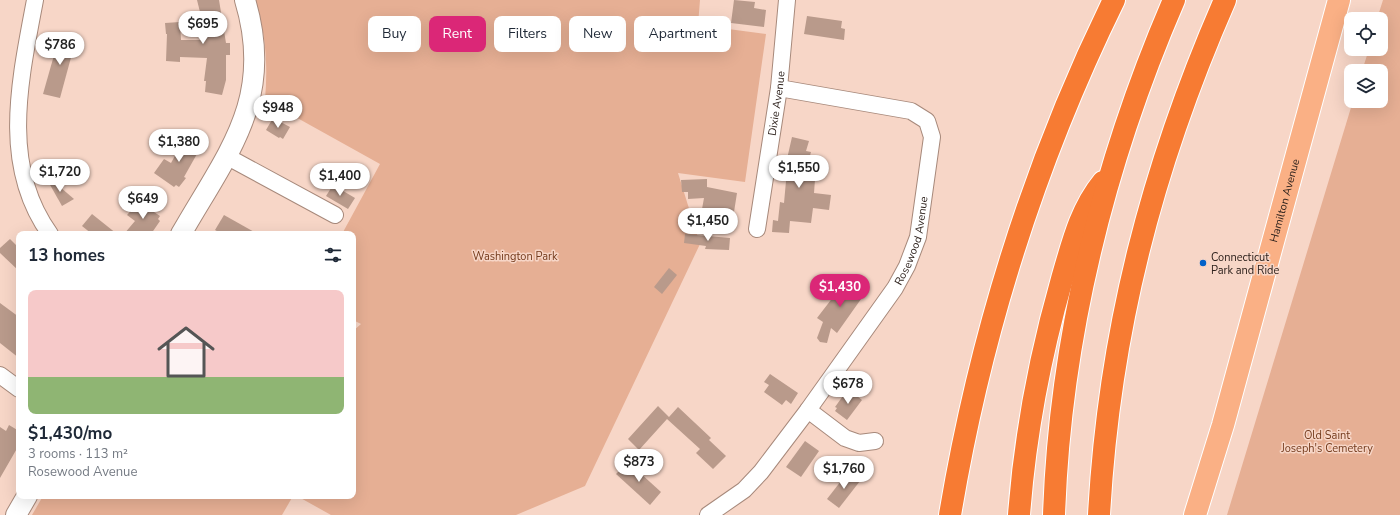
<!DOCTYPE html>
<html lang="en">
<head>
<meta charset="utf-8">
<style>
	:root { --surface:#fff; --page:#f6f6f7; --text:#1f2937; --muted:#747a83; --accent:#db2777 }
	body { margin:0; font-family:"Nunito Sans",sans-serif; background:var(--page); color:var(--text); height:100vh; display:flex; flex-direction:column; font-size:15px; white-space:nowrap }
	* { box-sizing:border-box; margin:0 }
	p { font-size:13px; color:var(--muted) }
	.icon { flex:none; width:22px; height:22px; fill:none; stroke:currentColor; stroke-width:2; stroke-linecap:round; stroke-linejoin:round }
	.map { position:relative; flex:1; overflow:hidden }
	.drawer { position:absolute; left:16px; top:231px; width:340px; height:268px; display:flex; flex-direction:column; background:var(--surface); border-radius:8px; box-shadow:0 4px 16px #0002 }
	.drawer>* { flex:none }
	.top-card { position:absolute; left:368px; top:16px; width:380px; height:36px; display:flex; gap:8px }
	.controls { position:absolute; left:1344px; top:12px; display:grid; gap:8px }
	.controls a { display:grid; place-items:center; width:44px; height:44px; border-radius:8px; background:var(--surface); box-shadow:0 4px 16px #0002; font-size:20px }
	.price { position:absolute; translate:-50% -34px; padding:0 9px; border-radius:14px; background:#fff; color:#222; font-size:13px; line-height:26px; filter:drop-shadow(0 1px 2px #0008) }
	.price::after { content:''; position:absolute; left:50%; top:24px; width:12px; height:9px; margin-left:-6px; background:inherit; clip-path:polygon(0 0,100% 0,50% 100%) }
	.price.active { background:var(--accent); color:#fff }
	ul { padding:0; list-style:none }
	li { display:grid; align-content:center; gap:8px; height:212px; padding:0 12px }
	li span { display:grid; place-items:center; height:124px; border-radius:8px; color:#555 }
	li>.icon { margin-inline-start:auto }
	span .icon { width:72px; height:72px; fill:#fffc; stroke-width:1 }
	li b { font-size:17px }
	h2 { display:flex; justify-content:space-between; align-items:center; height:48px; padding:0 12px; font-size:17px }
	.pill { padding:0 14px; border-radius:8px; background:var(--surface); box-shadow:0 4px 16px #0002; font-size:14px; line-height:36px }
	.pill.active { background:var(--accent); color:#fff }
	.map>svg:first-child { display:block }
	.green { fill:#e6af94 }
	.building { fill:#b99a8b }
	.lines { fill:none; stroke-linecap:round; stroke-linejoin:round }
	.minor-casing { stroke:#a7897b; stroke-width:18 }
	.tertiary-casing { stroke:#a7897b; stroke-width:22 }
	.primary-casing { stroke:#fff; stroke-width:24 }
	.motorway-casing { stroke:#fff; stroke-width:24 }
	.minor { stroke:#fff; stroke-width:16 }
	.tertiary { stroke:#fff; stroke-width:20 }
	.primary { stroke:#fab085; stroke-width:22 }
	.motorway { stroke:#f77b33; stroke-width:22 }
	.poi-dot { fill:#0261c9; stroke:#f7d6c7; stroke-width:1.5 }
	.labels { text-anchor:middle; stroke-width:3; stroke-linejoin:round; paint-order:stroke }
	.street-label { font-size:11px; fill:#2e221d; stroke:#f7d6c7 }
	.park-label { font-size:11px; fill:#743b1d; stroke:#f7d6c7 }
	.poi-label { font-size:11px; fill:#2e221d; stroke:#f7d6c7; text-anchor:start }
</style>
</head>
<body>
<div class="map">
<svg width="1400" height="515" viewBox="0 0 1400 515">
	<rect width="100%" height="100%" fill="#f7d6c7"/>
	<g class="green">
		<path d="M255 0H700L698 25 766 34 745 182 678 173 700 244 585 486 516 515H331L297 496H353V331L361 324 353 320V234H342L380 164 265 100C268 65 266 33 255 0Z"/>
		<path d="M1383 0H1400V515H1227L1353 101H1381V71H1362L1369 49H1381V19H1377Z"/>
		<path d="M43 496H293L282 515H32Z"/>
	</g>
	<g class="building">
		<path d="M197 0H219L226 43H230V55H226V80L222 95 205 92 206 81H204L207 58 180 57V62L166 61 167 34H166L165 23 180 22 181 40H204L198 13 200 12Z"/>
		<path d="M734 0 755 2 754 8 766 10 764 27 731 23Z"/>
		<path d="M807 16 842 21 841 28 845 29 844 40 804 34Z"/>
		<path d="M60 34 76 39 60 98 43 94Z"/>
		<path d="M273 118 290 127 283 139 280 137 279 138 266 130Z"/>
		<path d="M186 136 202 145 184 177 186 178 179 187 176 185 174 187 154 173 164 159 171 163Z"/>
		<path d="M792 137 809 141 806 151 811 152 807 167 816 166 814 193 831 195 829 210 813 208 811 223 790 221 789 233 772 232 773 220 778 221 780 202 784 203 786 181 783 180 784 172Z"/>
		<path d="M46 175 74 199 62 206 45 176Z"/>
		<path d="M707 179V187L737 193 734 212 718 209 717 212 702 209 704 198 688 199V192H682L681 180Z"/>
		<path d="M333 185 355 198 348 209 326 196Z"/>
		<path d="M139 202 160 216 158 219 160 221 151 234H124L135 221 127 215Z"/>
		<path d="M92 214 117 234H92L82 226Z"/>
		<path d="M224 215 258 234H222L215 230Z"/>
		<path d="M685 234 730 238 729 250 705 249 706 246 684 243Z"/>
		<path d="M10 239 19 248V271L0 253V248Z"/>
		<path d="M669 268 677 275 662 294 654 287Z"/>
		<path d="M845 276 866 292 837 333 831 328 827 343 820 342 817 338 823 322 817 318 837 292 835 290Z"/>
		<path d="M0 303 19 317V358L0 343Z"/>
		<path d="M770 374 798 393 791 404 786 400 782 405 764 392 769 385 764 382Z"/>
		<path d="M848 389 862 400 847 420 835 411 837 408 835 407Z"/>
		<path d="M658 406 669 417 678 407 711 438 709 440 726 456 713 469 696 453 700 449 667 419 639 450 628 439Z"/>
		<path d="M9 425 19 431V445L0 478V427L6 431Z"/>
		<path d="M805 441 819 451 801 477 786 467Z"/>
		<path d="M628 462 661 492 650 505 616 474Z"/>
		<path d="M848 472 860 481 839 508 827 499Z"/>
	</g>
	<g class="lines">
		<g class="minor-casing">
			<g id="minor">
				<path d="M35 0C20 80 0 165 50 234"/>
				<path d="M226 156 335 215"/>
				<path id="s1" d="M757 229 779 88 787 0"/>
				<path d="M0 375 19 389"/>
				<path d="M808 410 845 438 859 443 875 441"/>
				<path id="s2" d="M708 515 744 490 761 472 808 410 895 288 907 266 918 237 932 137 927 121 911 111 779 88"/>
			</g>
		</g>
		<g class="tertiary-casing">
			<g id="tertiary">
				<path d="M181 234C228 152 275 99 245 0"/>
				<path d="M16 515 27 496"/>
			</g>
		</g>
		<g class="primary-casing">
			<g id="primary">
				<path id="s3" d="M1195 515 1223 425 1339 0"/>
			</g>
		</g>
		<g class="motorway-casing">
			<g id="motorway">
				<path d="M950 515C980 336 1034 163 1114 0"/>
				<path d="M1019 515C1025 435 1040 356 1062 279 1072 245 1080 210 1103 182"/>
				<path d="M1054 515C1060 338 1104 162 1174 0"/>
				<path d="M1099 515C1109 332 1152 167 1225 0"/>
			</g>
		</g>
		<use href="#minor" class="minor"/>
		<use href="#tertiary" class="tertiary"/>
		<use href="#primary" class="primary"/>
		<use href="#motorway" class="motorway"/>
	</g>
	<circle class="poi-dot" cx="1203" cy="263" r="4"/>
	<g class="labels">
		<g class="street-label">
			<text dy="4" stroke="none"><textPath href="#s1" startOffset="127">Dixie Avenue</textPath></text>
			<text dy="4" stroke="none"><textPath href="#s3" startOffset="327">Hamilton Avenue</textPath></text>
			<text dy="4" stroke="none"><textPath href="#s2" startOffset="347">Rosewood Avenue</textPath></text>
		</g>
		<g class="park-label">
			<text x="515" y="260">Washington Park</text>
			<text x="1327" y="439">Old Saint<tspan x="1327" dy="13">Joseph's Cemetery</tspan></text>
		</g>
		<g class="poi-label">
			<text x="1211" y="261">Connecticut<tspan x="1211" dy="13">Park and Ride</tspan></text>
		</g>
	</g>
</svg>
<div class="controls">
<a><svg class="icon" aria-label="locate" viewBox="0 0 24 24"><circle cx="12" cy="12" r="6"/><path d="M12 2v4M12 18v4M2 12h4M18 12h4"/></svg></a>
<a><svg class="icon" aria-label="layers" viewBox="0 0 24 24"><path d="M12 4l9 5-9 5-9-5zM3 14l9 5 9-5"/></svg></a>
</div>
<b class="price" style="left:203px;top:45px">$695</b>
<b class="price" style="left:60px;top:66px">$786</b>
<b class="price" style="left:278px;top:129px">$948</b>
<b class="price" style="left:179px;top:163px">$1,380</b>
<b class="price" style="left:799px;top:189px">$1,550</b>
<b class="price" style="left:60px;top:193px">$1,720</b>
<b class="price" style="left:340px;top:197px">$1,400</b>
<b class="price" style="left:143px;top:220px">$649</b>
<b class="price" style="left:708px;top:242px">$1,450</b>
<b class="price active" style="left:840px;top:308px">$1,430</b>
<b class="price" style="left:848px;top:405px">$678</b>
<b class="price" style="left:639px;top:483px">$873</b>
<b class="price" style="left:844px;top:490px">$1,760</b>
<div class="top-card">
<a class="pill">Buy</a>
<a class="pill active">Rent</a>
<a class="pill">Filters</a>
<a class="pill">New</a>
<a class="pill">Apartment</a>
</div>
<section class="drawer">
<h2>13 homes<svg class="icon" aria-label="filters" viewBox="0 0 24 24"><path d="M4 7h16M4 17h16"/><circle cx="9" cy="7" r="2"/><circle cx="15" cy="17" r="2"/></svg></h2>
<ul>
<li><span style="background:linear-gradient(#f6c9c9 70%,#8fb573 0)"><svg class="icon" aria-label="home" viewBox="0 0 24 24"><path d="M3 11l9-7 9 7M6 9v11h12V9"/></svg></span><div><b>$1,430/mo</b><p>3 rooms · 113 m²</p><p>Rosewood Avenue</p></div></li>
</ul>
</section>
</div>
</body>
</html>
